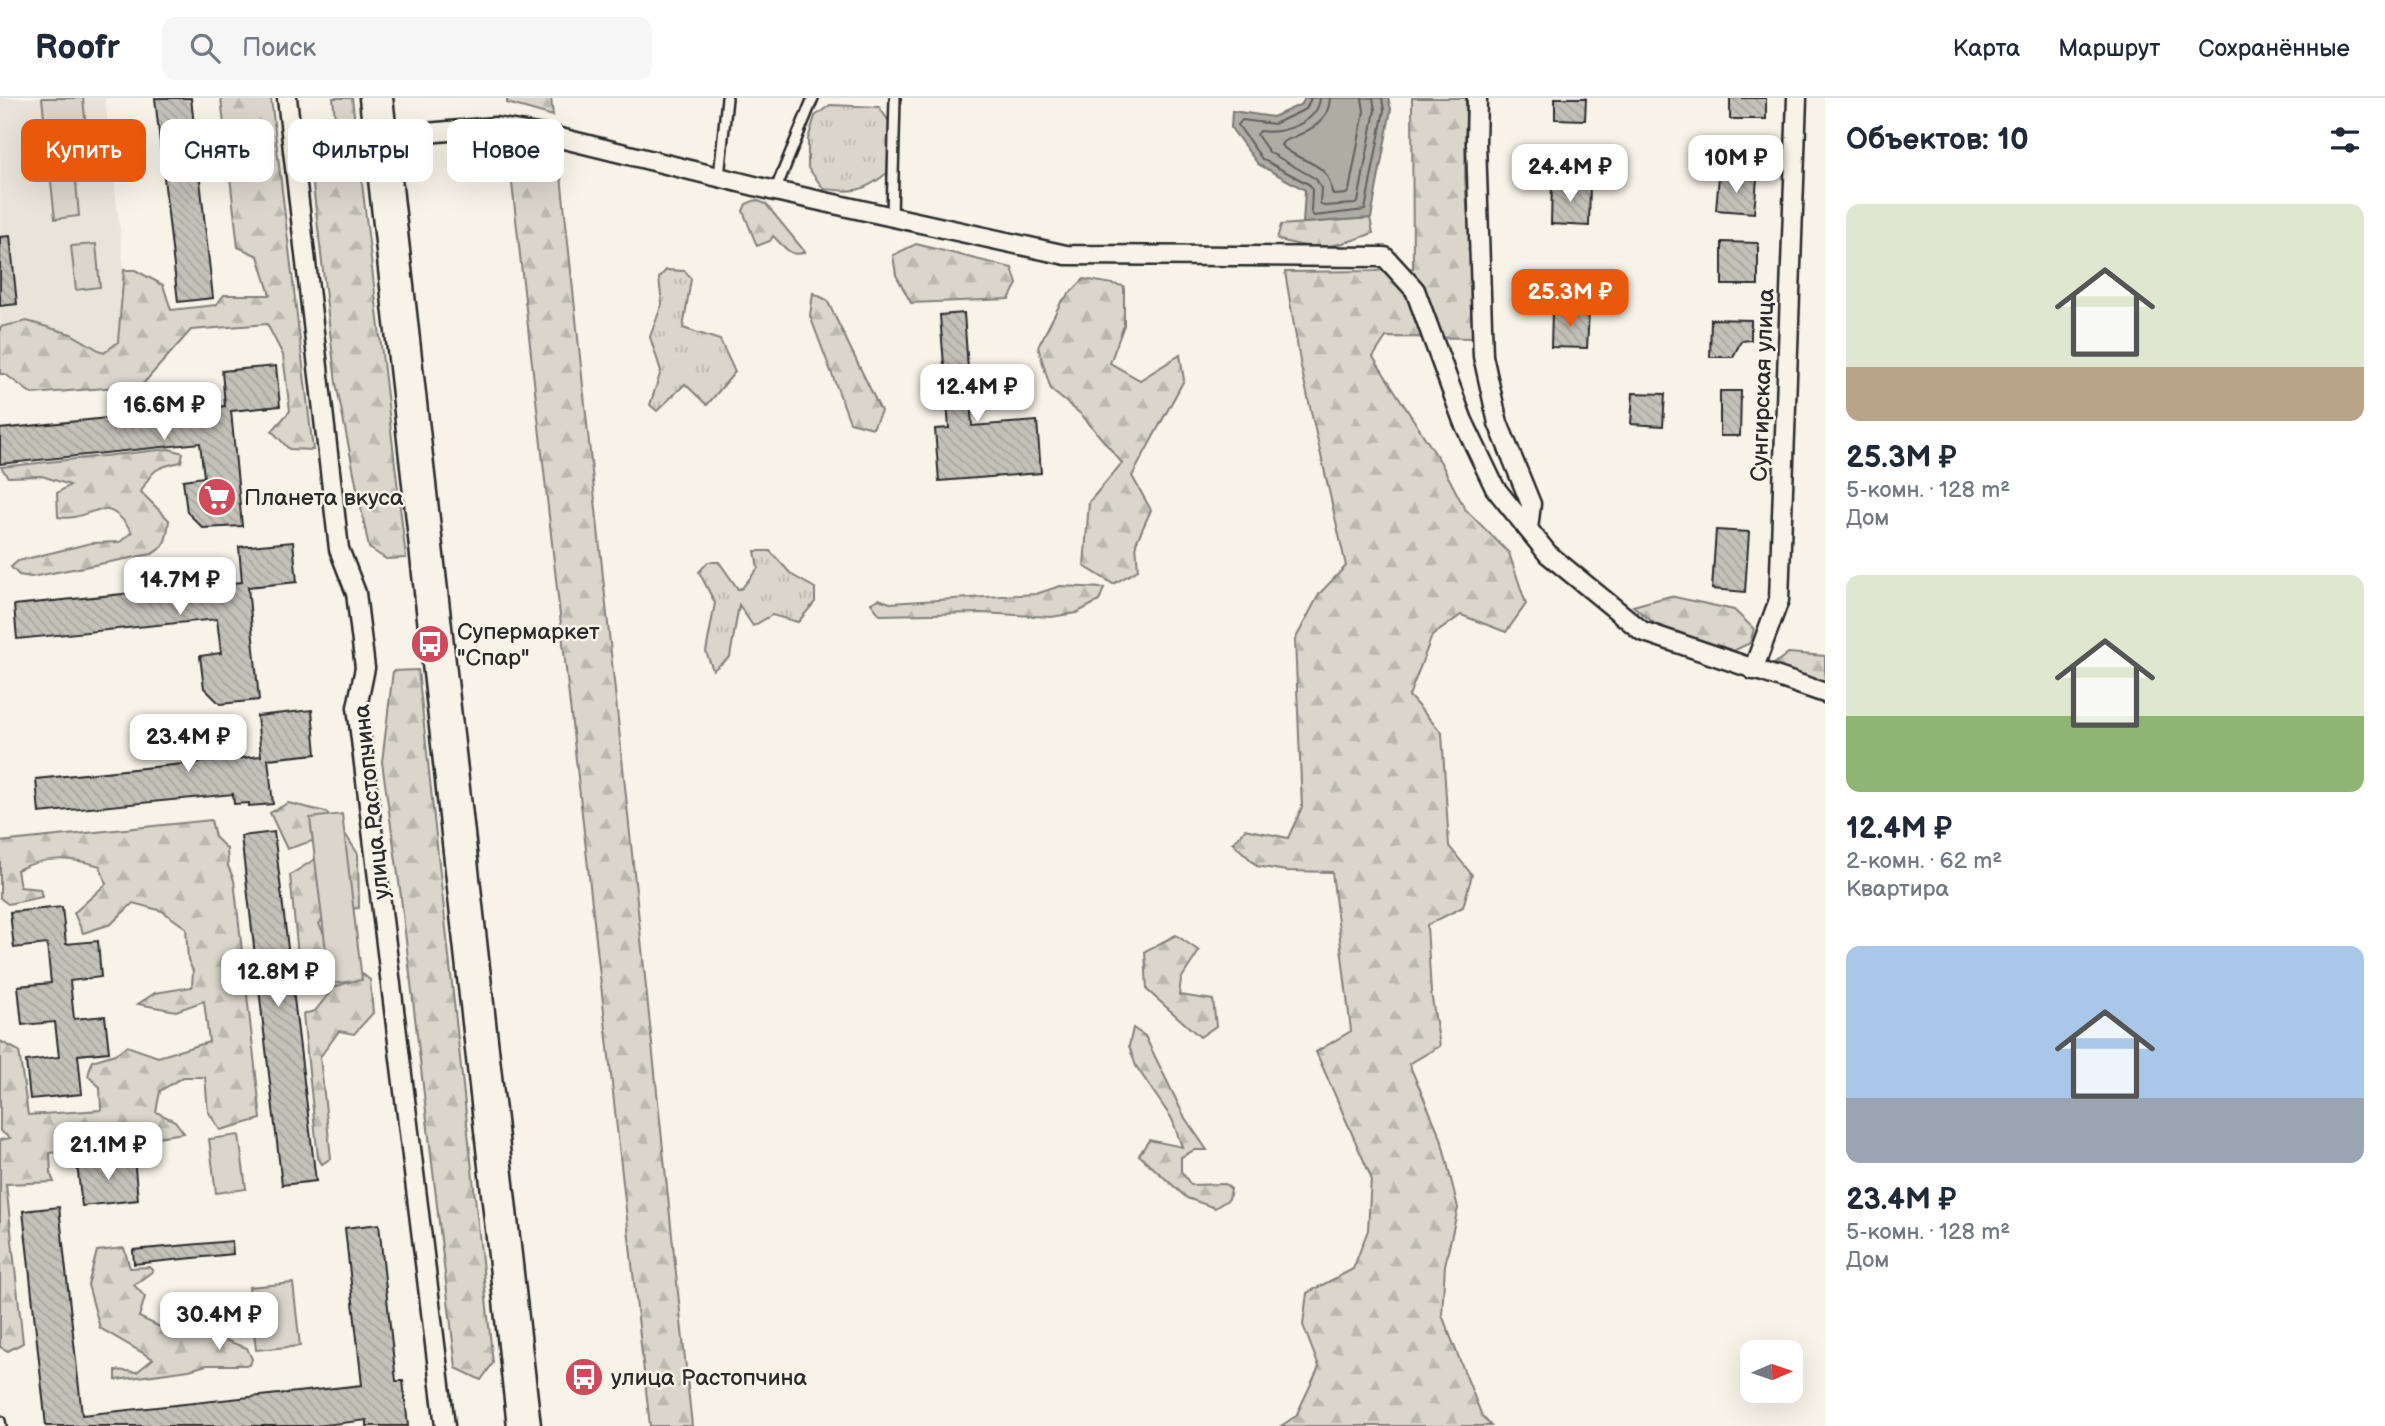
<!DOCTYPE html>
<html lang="ru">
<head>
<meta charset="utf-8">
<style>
	:root { --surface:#fff; --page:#f6f6f7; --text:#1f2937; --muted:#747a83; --line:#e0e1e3; --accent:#ea580c }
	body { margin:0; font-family:"Balsamiq Sans",sans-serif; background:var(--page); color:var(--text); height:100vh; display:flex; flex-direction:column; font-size:26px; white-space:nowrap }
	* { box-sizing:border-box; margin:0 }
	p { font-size:23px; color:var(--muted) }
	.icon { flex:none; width:38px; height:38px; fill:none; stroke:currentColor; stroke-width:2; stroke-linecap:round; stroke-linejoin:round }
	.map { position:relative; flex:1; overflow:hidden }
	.drawer { display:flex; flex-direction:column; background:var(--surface); width:560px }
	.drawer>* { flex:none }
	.top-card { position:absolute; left:21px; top:21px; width:665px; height:63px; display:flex; gap:14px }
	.needle { width:46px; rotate:88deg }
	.tools { position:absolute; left:1740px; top:1242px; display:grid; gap:14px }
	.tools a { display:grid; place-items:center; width:63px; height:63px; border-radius:14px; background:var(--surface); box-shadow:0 7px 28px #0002; font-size:35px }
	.price { position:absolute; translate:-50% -60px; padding:0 16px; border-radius:14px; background:#fff; color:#222; font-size:23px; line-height:46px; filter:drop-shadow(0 2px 4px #0008) }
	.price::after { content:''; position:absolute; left:50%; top:42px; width:21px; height:16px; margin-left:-10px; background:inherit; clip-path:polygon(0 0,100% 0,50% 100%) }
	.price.active { background:var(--accent); color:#fff }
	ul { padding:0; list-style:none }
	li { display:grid; align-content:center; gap:14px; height:371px; padding:0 21px }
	li span { display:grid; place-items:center; height:217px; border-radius:14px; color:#555 }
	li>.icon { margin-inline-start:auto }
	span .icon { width:126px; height:126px; fill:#fffc; stroke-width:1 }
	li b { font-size:30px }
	h2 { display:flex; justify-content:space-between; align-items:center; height:84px; padding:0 21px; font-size:30px }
	.tag { padding:0 24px; border-radius:14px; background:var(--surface); box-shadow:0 7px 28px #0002; font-size:24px; line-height:63px }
	.tag.active { background:var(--accent); color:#fff }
	header { display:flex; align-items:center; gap:42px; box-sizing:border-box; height:98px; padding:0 35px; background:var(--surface); border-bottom:2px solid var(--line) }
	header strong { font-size:33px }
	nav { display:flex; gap:38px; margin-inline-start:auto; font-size:24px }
	.search { width:490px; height:63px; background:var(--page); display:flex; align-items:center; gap:18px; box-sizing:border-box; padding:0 24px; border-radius:14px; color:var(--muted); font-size:26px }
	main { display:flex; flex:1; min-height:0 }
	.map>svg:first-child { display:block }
	.built { fill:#e8e4da }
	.grass { fill:url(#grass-tufts); stroke:#82807c; stroke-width:2 }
	.forest { fill:url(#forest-firs); stroke:#82807c; stroke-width:2 }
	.park { fill:#dad6cc; stroke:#82807c; stroke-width:2 }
	.water { fill:#afaca4; stroke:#7a7874; stroke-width:2 }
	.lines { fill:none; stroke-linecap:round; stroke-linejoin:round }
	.shore { stroke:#605f5b; stroke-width:2 }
	.building { fill:url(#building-back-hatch); stroke:#2b2b2b; stroke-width:2 }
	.lane-casing { stroke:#2b2b2b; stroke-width:14 }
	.street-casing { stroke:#2b2b2b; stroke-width:23 }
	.highway-casing { stroke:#2b2b2b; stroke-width:37 }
	.lane { stroke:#f7f3e8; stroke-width:9 }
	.street { stroke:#f7f3e8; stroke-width:18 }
	.highway { stroke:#f7f3e8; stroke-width:32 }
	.labels { text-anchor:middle; stroke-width:5; stroke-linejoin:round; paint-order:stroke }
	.street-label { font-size:23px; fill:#2b2b2b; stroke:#f7f3e8 }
	.poi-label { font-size:23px; fill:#2b2b2b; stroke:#f7f3e8; text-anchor:start }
</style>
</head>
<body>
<header>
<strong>Roofr</strong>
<div class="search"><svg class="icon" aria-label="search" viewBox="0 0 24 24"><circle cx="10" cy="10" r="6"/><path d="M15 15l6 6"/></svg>Поиск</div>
<nav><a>Карта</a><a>Маршрут</a><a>Сохранённые</a></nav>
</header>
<main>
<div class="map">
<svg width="1825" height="1328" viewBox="0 0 1825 1328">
	<defs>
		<pattern id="grass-tufts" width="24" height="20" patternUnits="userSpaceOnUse" patternTransform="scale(1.75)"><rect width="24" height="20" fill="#dad6cc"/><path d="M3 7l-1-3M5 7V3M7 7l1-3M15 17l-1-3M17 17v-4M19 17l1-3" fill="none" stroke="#bbb8af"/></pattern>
		<pattern id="forest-firs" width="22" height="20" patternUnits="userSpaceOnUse" patternTransform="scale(1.75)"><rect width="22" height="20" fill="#dad6cc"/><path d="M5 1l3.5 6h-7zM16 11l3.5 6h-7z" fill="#bbb8af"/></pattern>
		<pattern id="building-back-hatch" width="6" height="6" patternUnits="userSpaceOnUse" patternTransform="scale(1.75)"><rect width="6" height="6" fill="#c4c1b9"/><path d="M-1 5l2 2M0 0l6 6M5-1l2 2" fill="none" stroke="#a9a69f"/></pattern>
	</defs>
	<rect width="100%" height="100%" fill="#f7f3e8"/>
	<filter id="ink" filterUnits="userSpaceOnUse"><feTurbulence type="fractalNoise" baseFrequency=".0143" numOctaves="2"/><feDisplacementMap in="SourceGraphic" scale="14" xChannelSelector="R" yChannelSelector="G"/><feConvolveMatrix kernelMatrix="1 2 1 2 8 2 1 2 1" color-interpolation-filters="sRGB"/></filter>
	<g filter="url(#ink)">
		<path class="built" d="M0 0H105L133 251 0 268Z"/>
		<g class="grass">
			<path d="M830 7 879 9 890 25 887 75C862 95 855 94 824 91L808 70V41L815 18Z"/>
			<path d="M666 172 685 173 691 181 683 230 720 242 735 274 707 307 685 286 657 313 650 307 661 273 650 239 662 206 659 180Z"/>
			<path d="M755 453H770L792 477 815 490V504L798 524 772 517 753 528 739 507 730 559 713 572 706 554 715 505 699 474 708 464H719L738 491 742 490 758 470Z"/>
		</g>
		<g class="forest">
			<path d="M221 0H271L313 352 289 351 272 333 290 313 283 257 267 226 191 232 142 287 32 296 5 276H0V229L27 223 71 236 104 255 118 244 124 172H135L163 187 171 212 216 207 224 197H270L258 158 238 149Z"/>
			<path d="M333 0H352L406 460 386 461 369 450 336 285 308 44 336 31Z"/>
			<path d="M507 0H551L553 18 507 5Z"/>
			<path d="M1412 0H1466L1465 80 1477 240 1386 239 1373 259 1440 363 1465 411 1509 455 1526 506 1506 534 1461 517 1432 538 1409 598 1442 635 1449 748 1472 777 1463 809 1427 827 1431 895 1440 948 1409 966 1441 1040 1458 1110 1445 1167 1442 1217 1482 1318 1491 1328H1281L1296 1318 1319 1269 1303 1227 1307 1195 1353 1171 1368 1132 1371 1079 1316 954 1351 933 1332 774 1286 773 1257 768 1233 745 1245 731 1288 740 1302 709 1295 542 1319 496 1346 468 1301 269 1285 174 1375 173 1413 170Z"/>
			<path d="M560 68 692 1328H650L511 76Z"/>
			<path d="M756 102 766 106 805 154C791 161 783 147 773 138L770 143 757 148 743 113 746 106Z"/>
			<path d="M1370 120 1373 135C1337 149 1316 154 1277 141L1281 127Z"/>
			<path d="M916 146 1012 170 1017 186 1009 201 911 205 896 177 893 157Z"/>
			<path d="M1084 181 1124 188V227L1110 265 1140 282 1180 257 1184 282 1132 378 1151 412 1136 445 1138 472 1113 486 1084 468 1089 404 1122 365 1082 317 1051 292 1038 249 1061 204Z"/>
			<path d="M813 195 827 202 881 313 873 330 850 324 810 218Z"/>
			<path d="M169 351 183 355 181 364C157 369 152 371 141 394L169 422C167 438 167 448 152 456L31 479 19 477 11 469 18 463 91 445 120 444 132 434C103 390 91 425 58 419L57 395 70 387 42 378 8 379 1 369Z"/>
			<path d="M1060 488 1104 490 1099 503 1076 515 1051 519 981 515 880 517 871 505 879 501 890 505 1036 496Z"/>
			<path d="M1670 498 1734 512 1754 531 1750 545 1731 554 1659 529 1633 508Z"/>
			<path d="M1788 555 1825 558V587L1781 573 1773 567Z"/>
			<path d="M418 572 493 1265 481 1282 456 1270 400 791 382 664 393 573Z"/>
			<path d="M288 705 326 714 340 728 358 756 359 810 347 812 331 811 319 826 332 852 321 867H299L290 777 315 761V742L287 751 270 715Z"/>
			<path d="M211 722 215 739 227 751 228 768 234 782 261 1021 220 1032 208 1013 205 979H183L160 993 156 1014 175 1023 184 1035 50 1055 51 1077 54 1084 6 1086 23 1245 8 1253 0 1249V1042L10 1040 0 1033V943L19 953 28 1017 101 1012 100 989 88 978 92 963 115 956 127 948 158 959 209 944 204 903 176 913 138 906 155 895 192 889 193 873 188 862 186 830 162 813 133 805 111 826 83 835 74 815 106 786 100 768C70 759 45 758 17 772L20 789 40 791 42 799 8 806 0 800V744Z"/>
			<path d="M1176 837 1199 853 1181 881 1179 897 1213 902 1216 928 1200 939 1147 892 1145 853Z"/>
			<path d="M354 869 370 882 373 915 354 936 339 933 320 959 331 1060 322 1066 318 1060 303 916 315 913 334 889 350 884Z"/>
			<path d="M1133 930 1145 938 1185 1020 1207 1052H1194L1181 1059V1073L1191 1087 1225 1086 1231 1091 1229 1101 1215 1110 1187 1100 1139 1057 1149 1042 1182 1049 1172 1021 1136 968 1129 948Z"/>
			<path d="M124 1150 130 1170 149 1169 153 1173 134 1187 145 1199 139 1219 160 1229 183 1227 247 1250 252 1261 250 1267H207L189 1272 116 1282V1272L137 1274 153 1261 100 1230 88 1187 97 1153Z"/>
		</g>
		<g class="park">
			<path d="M42 0H83L88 49 73 51 79 118 55 121Z"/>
			<path d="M96 146 100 189 76 192 71 148Z"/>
			<path d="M342 716 362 882 330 886 310 720Z"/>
			<path d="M239 1037 246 1091 216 1095 209 1041Z"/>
			<path d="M293 1185 300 1248 256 1252 249 1189Z"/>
		</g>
		<path class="water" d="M1305 0H1388L1391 11 1371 120 1303 125 1305 92 1258 66 1231 30 1232 13 1273 19 1302 6Z"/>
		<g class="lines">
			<g class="shore">
				<path d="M1311 0 1306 11 1274 26 1242 22 1238 27 1262 61 1310 87 1312 92 1311 114 1314 118 1365 112 1384 12 1382 0"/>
				<path d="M1320 0C1318 26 1281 36 1260 33L1257 37 1269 54 1316 81 1321 90 1320 105 1324 108 1355 106 1358 104 1375 12 1373 0"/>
				<path d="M1330 0C1329 28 1304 34 1283 44L1281 47C1299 66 1329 61 1332 95L1335 97 1346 96 1349 93 1364 13 1362 0"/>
			</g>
		</g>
		<g class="building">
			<path d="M155 0H191L213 200 178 204Z"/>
			<path d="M1555 0H1586L1585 22 1555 21Z"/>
			<rect x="1730" y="0" width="36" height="21"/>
			<path d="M1719 78 1757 81 1754 115 1716 112Z"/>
			<path d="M1552 84 1590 86 1589 128 1551 126Z"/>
			<path d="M10 138 17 206 0 208V139Z"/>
			<path d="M1722 144 1758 145V187H1722Z"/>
			<path d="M1552 212 1589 213 1587 250 1551 249Z"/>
			<path d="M964 215 972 328 1037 323 1041 375 939 383 935 331 949 330 940 217Z"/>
			<path d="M1711 221 1751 222V242L1741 243 1733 259H1710Z"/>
			<path d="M276 268 280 308 231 313 242 428 203 430 187 414 183 382 204 379 200 345 0 366V331L225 308 222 273Z"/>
			<path d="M1720 293H1741L1740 338H1720Z"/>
			<path d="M1633 295 1665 296 1663 328 1631 326Z"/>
			<path d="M1716 432 1749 434 1745 494 1712 491Z"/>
			<path d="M293 444 297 484 248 489 259 602 220 606 204 590 200 558 221 555 217 521 17 541 14 507 242 484 239 449Z"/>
			<path d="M312 612 316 656 268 661 273 706 249 708V705L234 706 233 696 39 715 36 681 261 658 257 618Z"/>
			<path d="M274 734 316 1083 282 1087 241 738Z"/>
			<path d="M62 809 66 846 98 843 101 879 70 883 74 921 105 918 109 954 78 957 82 996 30 1001 26 963 59 959 55 924 22 927 18 888 51 885 47 846 14 850 10 814Z"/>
			<path d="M134 1060 138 1102 82 1108 77 1066Z"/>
			<path d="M59 1109 82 1317 362 1287 345 1130 379 1126 396 1283H403L408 1328H367V1322L316 1328H46L23 1113Z"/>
			<path d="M232 1143 233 1156 134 1166 133 1152Z"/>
		</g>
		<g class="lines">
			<g class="lane-casing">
				<g id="lane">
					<path d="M719 79 727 0"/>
					<path d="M775 93 813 0"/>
					<path d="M892 118 895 0"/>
					<path d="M0 1323 1 1328"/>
				</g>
			</g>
			<g class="street-casing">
				<g id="street">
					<path d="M287 0 339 451 356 495 365 570 357 609C387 848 414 1088 445 1328"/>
					<path d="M1477 0 1476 45 1483 258 1498 325 1531 406 1528 431"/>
					<path d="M403 37 495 29 556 39 775 93 1066 157 1385 159 1415 192 1463 323 1495 390 1548 456 1642 533 1825 595"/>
					<path d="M1753 572 1779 502 1797 0"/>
				</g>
			</g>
			<g class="highway-casing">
				<path id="highway" d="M376 0 524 1328"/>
			</g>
			<use href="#lane" class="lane"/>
			<use href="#street" class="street"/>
			<use href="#highway" class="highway"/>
		</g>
	</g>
	<defs>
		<g id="supermarket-disc" transform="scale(2.0125)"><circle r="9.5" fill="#d1495b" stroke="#f7f3e8"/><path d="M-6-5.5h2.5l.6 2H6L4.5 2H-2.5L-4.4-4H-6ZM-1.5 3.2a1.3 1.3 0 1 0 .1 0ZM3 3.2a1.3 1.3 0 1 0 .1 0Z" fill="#fff"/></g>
		<g id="bus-disc" transform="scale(2.0125)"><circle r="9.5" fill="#d1495b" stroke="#f7f3e8"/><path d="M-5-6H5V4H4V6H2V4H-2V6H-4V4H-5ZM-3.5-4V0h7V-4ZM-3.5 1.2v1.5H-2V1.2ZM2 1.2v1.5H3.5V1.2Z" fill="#fff"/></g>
	</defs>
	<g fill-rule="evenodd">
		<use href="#supermarket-disc" x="217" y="399"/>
		<use href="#bus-disc" x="430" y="546"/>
		<use href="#bus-disc" x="584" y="1279"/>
	</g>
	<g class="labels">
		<g class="street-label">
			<text transform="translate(1762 287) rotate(-88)" y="8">Сунгирская улица</text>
			<text transform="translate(371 704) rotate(-96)" y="8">улица Растопчина</text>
		</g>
		<g class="poi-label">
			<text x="244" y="407">Планета вкуса</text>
			<text x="457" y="541">Супермаркет<tspan x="457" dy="26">"Спар"</tspan></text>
			<text x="611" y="1287">улица Растопчина</text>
		</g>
	</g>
</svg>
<div class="tools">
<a><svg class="needle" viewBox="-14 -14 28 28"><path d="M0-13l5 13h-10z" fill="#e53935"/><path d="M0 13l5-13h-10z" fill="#747a83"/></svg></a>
</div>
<b class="price" style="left:1736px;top:97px">10M ₽</b>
<b class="price" style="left:1570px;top:106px">24.4M ₽</b>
<b class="price active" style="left:1570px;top:231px">25.3M ₽</b>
<b class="price" style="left:977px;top:326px">12.4M ₽</b>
<b class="price" style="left:164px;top:344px">16.6M ₽</b>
<b class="price" style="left:180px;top:519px">14.7M ₽</b>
<b class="price" style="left:188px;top:676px">23.4M ₽</b>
<b class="price" style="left:278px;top:911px">12.8M ₽</b>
<b class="price" style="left:108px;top:1084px">21.1M ₽</b>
<b class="price" style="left:219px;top:1254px">30.4M ₽</b>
<div class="top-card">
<a class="tag active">Купить</a>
<a class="tag">Снять</a>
<a class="tag">Фильтры</a>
<a class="tag">Новое</a>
</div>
</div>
<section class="drawer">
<h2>Объектов: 10<svg class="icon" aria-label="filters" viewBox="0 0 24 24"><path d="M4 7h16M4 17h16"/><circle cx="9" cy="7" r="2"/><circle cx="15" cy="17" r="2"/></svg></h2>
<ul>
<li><span style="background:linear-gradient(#dfe7d0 75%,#b9a48a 0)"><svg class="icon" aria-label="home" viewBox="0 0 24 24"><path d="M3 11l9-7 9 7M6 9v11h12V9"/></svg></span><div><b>25.3M ₽</b><p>5-комн. · 128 m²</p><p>Дом</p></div></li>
<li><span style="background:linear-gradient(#dfe7d0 65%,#8fb573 0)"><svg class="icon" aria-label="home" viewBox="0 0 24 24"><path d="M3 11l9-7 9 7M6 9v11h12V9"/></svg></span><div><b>12.4M ₽</b><p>2-комн. · 62 m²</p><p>Квартира</p></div></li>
<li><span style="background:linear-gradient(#a9c7e8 70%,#9aa5b1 0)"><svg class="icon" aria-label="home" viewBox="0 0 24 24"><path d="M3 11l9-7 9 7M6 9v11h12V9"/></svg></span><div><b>23.4M ₽</b><p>5-комн. · 128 m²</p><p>Дом</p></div></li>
</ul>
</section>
</main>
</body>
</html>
